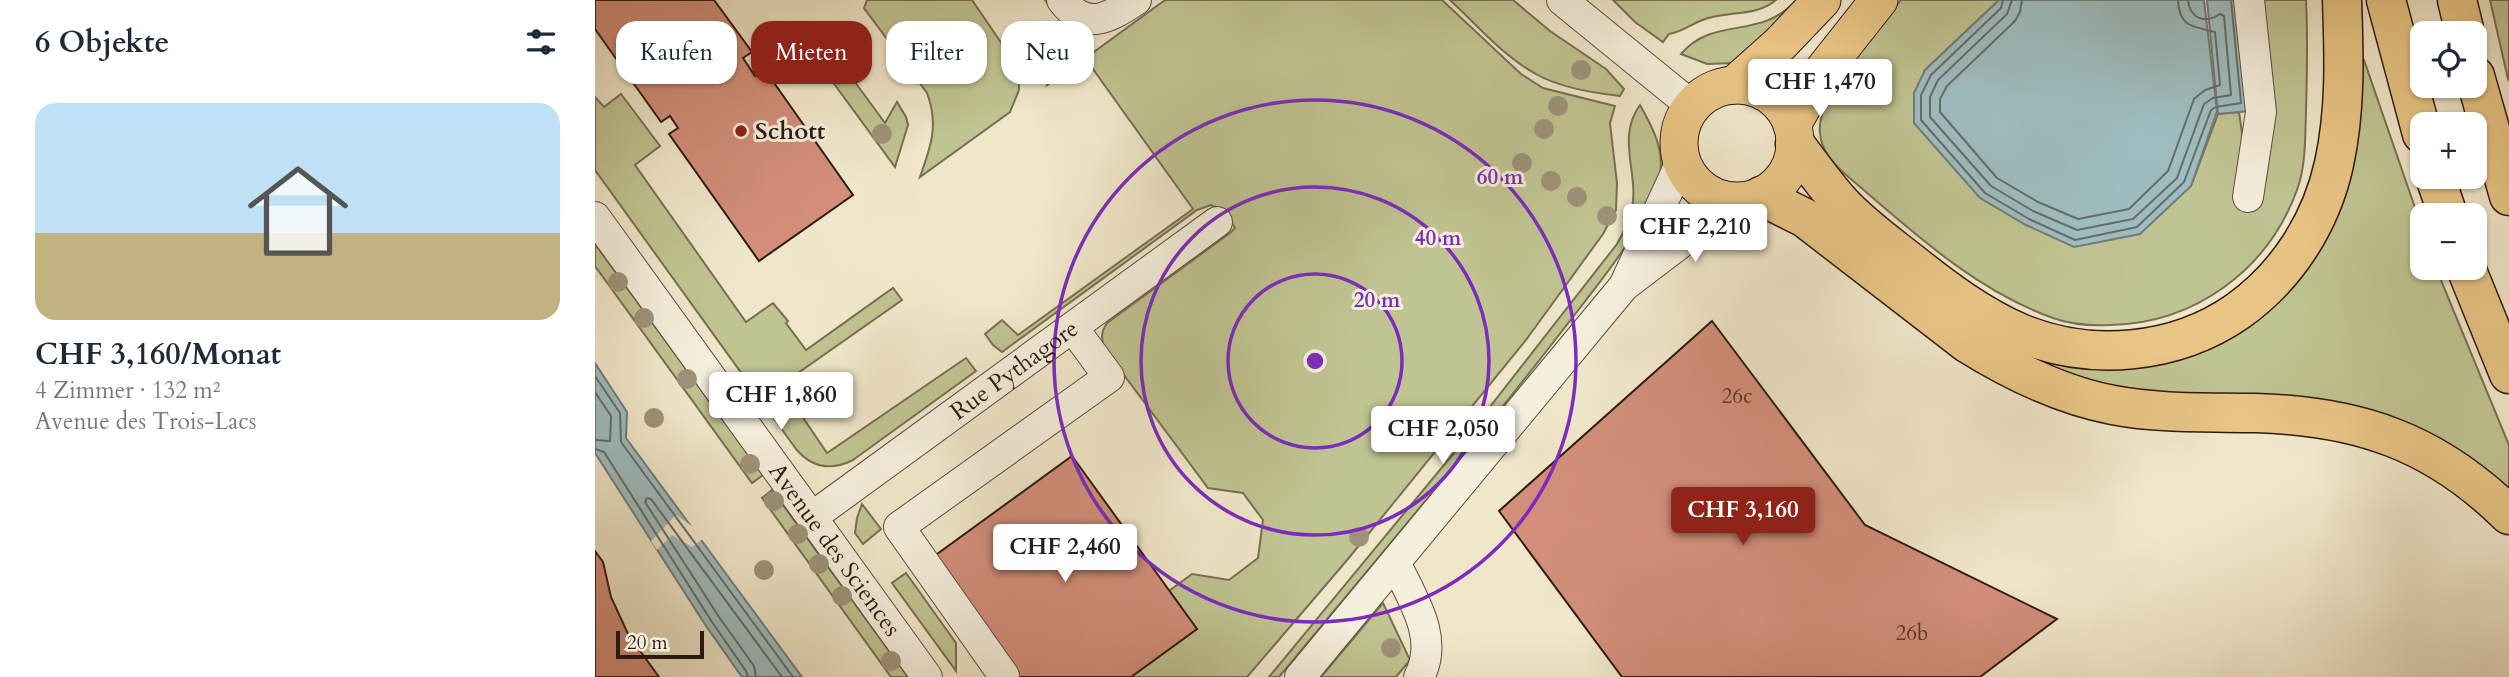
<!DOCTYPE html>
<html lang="de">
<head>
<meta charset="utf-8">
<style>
	:root { --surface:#fff; --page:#f6f6f7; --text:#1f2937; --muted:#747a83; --accent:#8f2418 }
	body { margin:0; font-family:Cardo,serif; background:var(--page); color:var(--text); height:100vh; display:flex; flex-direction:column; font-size:26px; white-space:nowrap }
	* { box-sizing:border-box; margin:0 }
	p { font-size:23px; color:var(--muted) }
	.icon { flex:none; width:38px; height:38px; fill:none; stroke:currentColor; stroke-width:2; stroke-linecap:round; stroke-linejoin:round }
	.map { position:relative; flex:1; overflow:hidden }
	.side { display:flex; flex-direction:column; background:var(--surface); width:595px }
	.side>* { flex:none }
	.hud { position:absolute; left:21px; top:21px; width:665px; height:63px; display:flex; gap:14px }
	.controls { position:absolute; left:1815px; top:21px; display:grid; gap:14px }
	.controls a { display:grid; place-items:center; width:77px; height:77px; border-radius:14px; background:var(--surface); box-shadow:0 2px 5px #0004; font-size:35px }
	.scale { position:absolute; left:21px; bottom:18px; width:88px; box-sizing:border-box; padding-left:7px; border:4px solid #2f1a12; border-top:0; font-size:19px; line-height:24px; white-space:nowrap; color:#2f1a12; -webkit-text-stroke:5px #f5efdd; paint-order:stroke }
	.price { position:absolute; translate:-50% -60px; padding:0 16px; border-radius:7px; background:#fff; color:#222; font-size:23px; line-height:46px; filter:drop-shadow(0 2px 4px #0008) }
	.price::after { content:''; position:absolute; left:50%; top:42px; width:21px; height:16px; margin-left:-10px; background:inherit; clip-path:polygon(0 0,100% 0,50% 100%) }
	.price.current { background:var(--accent); color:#fff }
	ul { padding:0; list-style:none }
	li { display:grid; align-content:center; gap:14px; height:371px; padding:0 35px }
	li span { display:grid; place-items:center; height:217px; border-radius:21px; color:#555 }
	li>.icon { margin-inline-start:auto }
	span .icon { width:126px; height:126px; fill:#fffc; stroke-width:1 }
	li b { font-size:30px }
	h2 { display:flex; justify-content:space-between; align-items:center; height:84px; padding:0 35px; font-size:30px }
	.chip { padding:0 24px; border-radius:21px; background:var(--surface); box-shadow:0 2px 5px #0004; font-size:24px; line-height:63px }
	.chip.current { background:var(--accent); color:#fff }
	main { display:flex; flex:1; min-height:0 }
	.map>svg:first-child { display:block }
	.green { fill:#c0c492; stroke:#786f52; stroke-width:2 }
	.water { fill:#9ebdc0; stroke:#727c7a; stroke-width:2 }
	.pier { fill:#f0e7ca }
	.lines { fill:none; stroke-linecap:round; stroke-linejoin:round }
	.shore { stroke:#666c69; stroke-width:2 }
	.building { fill:#d28e7a; stroke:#2f1a12; stroke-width:2 }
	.minor-casing { stroke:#5f4d40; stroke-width:32 }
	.major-casing { stroke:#2f1a12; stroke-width:39 }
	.highway-casing { stroke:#2f1a12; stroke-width:41 }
	.minor { stroke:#f5efdd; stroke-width:30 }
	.major { stroke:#e8c485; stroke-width:37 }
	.highway { stroke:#e8c485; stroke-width:38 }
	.tree { fill:#9e927a }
	.ring { fill:none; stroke:#7b2cbf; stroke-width:3.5 }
	.poi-dot { fill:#8f2418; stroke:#f5efdd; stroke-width:2.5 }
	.labels { text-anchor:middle; stroke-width:6; stroke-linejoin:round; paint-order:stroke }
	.number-label { font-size:21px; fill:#58372c }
	.poi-label { font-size:24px; font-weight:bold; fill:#2f1a12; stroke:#f5efdd; text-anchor:start }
	.street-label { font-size:24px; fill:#2f1a12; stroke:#f5efdd }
	.centre { fill:#7b2cbf; stroke:#f5efdd; stroke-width:3.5 }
	.ring-label { font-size:21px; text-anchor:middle; font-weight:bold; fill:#7b2cbf; stroke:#f5efdd; stroke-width:6; stroke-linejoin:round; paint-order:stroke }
</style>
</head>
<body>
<main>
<section class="side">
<h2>6 Objekte<svg class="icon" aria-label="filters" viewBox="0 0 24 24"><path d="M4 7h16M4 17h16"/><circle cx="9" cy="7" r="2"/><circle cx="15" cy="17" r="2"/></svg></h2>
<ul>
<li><span style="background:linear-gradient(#bfe0f5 60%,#c2b280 0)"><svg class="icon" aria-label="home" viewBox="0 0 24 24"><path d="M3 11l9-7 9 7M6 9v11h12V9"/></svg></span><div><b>CHF 3,160/Monat</b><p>4 Zimmer · 132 m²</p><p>Avenue des Trois-Lacs</p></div></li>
</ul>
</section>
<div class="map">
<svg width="1914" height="677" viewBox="0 0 1914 677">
	<rect width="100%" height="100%" fill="#f0e7ca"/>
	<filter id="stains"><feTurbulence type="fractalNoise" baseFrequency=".00286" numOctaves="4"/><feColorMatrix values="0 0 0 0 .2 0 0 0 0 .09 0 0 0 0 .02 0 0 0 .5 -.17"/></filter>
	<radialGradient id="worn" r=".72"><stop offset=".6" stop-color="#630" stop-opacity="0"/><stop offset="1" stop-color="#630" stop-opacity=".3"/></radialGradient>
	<g class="green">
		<path d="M272 0H377L424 69V90L415 112 325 177C336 146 344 125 332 93L269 8Z"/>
		<path d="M450 0H457L496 54 570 0H847L926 74 948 88 1020 106 1015 123 1022 183 1021 210 1008 234 931 340 753 559 652 677H536L602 629 574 591 597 574 634 580 663 558 668 520 648 493 613 488 509 348C506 338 506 332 512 323L635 233 640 228C633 217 629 210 616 205L602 210 407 352 398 345 390 334 407 320 423 335 598 209 490 58 452 85C458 68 459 55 449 39L475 34Z"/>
		<path d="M855 0H918L955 31 1011 69 1029 89 1025 96C998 93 965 88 941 74 909 57 882 25 855 0Z"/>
		<path d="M1018 0H1181C1160 18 1129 10 1105 21 1093 26 1087 32 1074 34L1068 42 1040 22Z"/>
		<path d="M1201 0H1213L1141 63 1112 64 1086 54C1119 15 1166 41 1201 0Z"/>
		<path d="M1306 0H1404L1330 70 1596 186 1623 114 1644 112 1649 146 1672 159 1680 109 1668 0H1711C1713 37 1712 74 1711 112 1710 137 1711 166 1702 190 1673 270 1600 323 1516 325 1496 326 1477 325 1458 318 1377 289 1315 229 1250 174 1238 163 1226 150 1225 133 1221 93 1282 31 1306 0Z"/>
		<path d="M1895 0H1914V81L1913 79Z"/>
		<path d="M232 44 290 123 302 102 311 117 313 125 300 167 218 55Z"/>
		<path d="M1769 60 1827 228V268H1841L1914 445V498L1878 468 1469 383 1353 304 1483 362 1685 294 1761 61Z"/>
		<path d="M26 94 65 146 40 165 151 322 178 303 193 321 191 323 211 350 298 288 307 300 186 385 232 453 371 358 381 371 258 460C236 471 217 468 201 449L0 170V97L9 107Z"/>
		<path d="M1045 105C1058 128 1071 152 1064 180 1051 229 998 290 967 331 876 449 779 562 684 677H674L858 454 1022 244C1027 234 1034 224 1036 213 1046 175 1020 139 1045 105Z"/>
		<path d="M0 244 168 475 157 483 0 266Z"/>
		<path d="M177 490 313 677H296L167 498Z"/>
		<path d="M267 504 286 529 268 544 260 533 262 518Z"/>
		<path d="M311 573 361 643V671L297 583Z"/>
		<path d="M788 603 815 660 801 677H726Z"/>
	</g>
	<g class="water">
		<path d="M1404 0H1609L1622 111 1596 186 1545 234 1479 247 1431 225 1385 198 1319 123V93L1330 70Z"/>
		<path d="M1612 0H1643L1654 111 1623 114Z"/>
		<path d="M0 363 32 412 31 438 207 677H147L111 626 0 453Z"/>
	</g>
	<path class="pier" d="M81 515 103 530 109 538 97 547 77 535 62 550 56 541Z"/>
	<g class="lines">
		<g class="shore">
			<path d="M1408 0 1406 8 1336 75 1326 95V120L1390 193 1434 219 1480 240 1542 227 1589 182 1616 110 1621 107 1646 103 1636 0"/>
			<path d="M1417 0 1412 14 1343 80 1335 97V117L1396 186 1438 211 1482 230 1538 219 1582 178 1609 104 1618 98 1636 95 1629 16 1625 14C1610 24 1595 19 1593 0"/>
			<path d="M1427 0 1425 12 1420 21 1352 86 1345 99V112L1402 178 1443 202 1483 219 1534 209 1573 171 1599 99 1610 90 1625 85 1620 32C1599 26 1584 28 1583 0"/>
			<path d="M0 376 25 413 26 442 198 677"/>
			<path d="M0 392 16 416 15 441 0 440"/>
			<path d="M0 449 9 452 117 622 151 671 153 677"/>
			<path d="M161 677 159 666 124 617 50 502 52 498 56 499 187 677"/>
		</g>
	</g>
	<g class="building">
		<path d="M0 0H119L157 52 148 58 160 76 170 70 258 195 164 261 74 134 83 128 75 116 66 122 0 29Z"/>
		<path d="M1117 321 1270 525 1462 619 1385 677H1027L904 511Z"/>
		<path d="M477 456 602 629 536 677H424L338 557Z"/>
		<path d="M0 551 8 562 16 597 33 634 64 677H0Z"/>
	</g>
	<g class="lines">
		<g class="minor-casing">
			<g id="minor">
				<path d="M467 0C491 32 514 18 541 0"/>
				<path d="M967 0 1097 106"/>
				<path d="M1653 197 1666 112 1654 0"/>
				<path id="s1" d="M0 217 332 677"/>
				<path d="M1030 284 1087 160"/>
				<path id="s2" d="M217 517 622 222"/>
				<path d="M801 564C817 599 845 638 824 677"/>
				<path d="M407 677 409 676 304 527 514 377 478 328"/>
				<path d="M705 677 1029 286 1141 201"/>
			</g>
		</g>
		<g class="major-casing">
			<g id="major">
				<path d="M1139 85 1185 44 1227 0"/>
				<circle cx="1142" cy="143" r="58"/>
				<path d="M1197 125 1227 72 1284 0"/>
			</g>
		</g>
		<g class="highway-casing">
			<g id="highway">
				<path d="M1791 0 1827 134"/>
				<path d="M1862 0 1870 33"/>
				<path d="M1880 76 1914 196"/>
				<path d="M1200 144C1215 164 1229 184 1246 203 1267 226 1294 245 1318 264 1352 291 1386 316 1425 333 1495 362 1580 355 1643 311 1692 276 1726 223 1739 164 1751 109 1749 55 1747 0"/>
				<path d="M1840 177 1853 215"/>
				<path d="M1166 196 1210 218 1372 343C1417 371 1465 395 1518 405 1565 414 1613 412 1661 413 1764 416 1840 442 1914 515"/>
				<path d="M1871 268 1914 374"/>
			</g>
		</g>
		<use href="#minor" class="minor"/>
		<use href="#major" class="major"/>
		<use href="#highway" class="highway"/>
	</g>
	<g class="tree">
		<circle cx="467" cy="52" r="10"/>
		<circle cx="986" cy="70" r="10"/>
		<circle cx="243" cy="75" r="10"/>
		<circle cx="963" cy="106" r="10"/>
		<circle cx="949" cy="129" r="10"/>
		<circle cx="287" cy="134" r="10"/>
		<circle cx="927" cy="163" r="10"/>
		<circle cx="956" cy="181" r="10"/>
		<circle cx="982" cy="197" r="10"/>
		<circle cx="1012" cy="216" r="10"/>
		<circle cx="23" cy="282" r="10"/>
		<circle cx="49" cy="318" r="10"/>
		<circle cx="92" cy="379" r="10"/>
		<circle cx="59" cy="418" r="10"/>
		<circle cx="155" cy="464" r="10"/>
		<circle cx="179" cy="501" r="10"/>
		<circle cx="203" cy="534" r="10"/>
		<circle cx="764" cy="537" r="10"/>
		<circle cx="224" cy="564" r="10"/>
		<circle cx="169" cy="570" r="10"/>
		<circle cx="247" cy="596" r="10"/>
		<circle cx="796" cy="648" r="10"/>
		<circle cx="296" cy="661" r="10"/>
	</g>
	<g class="ring">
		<circle cx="720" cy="361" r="87"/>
		<circle cx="720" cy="361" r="174"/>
		<circle cx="720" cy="361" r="261"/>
	</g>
	<circle class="poi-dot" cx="146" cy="131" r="7"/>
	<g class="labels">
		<g class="number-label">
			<text x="1142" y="403">26c</text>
			<text x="1317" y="640">26b</text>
		</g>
		<g class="poi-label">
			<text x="160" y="139">Schott</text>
		</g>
		<g class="street-label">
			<text dy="8" stroke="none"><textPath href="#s2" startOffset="250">Rue Pythagore</textPath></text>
			<text dy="8" stroke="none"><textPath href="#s1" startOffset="410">Avenue des Sciences</textPath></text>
		</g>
	</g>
	<circle cx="720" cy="361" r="10" class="centre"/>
	<g class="ring-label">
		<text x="905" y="184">60 m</text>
		<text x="843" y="245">40 m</text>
		<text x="782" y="307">20 m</text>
	</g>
	<rect width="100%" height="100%" filter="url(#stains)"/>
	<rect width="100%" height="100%" fill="url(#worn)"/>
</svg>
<div class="controls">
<a><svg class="icon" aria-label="locate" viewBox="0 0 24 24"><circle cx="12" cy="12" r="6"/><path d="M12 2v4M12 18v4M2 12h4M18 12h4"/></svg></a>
<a>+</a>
<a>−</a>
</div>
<div class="scale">20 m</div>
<b class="price" style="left:1225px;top:119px">CHF 1,470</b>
<b class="price" style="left:1100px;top:264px">CHF 2,210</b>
<b class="price" style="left:186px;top:432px">CHF 1,860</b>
<b class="price" style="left:848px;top:466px">CHF 2,050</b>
<b class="price current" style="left:1148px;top:547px">CHF 3,160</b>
<b class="price" style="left:470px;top:584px">CHF 2,460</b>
<div class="hud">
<a class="chip">Kaufen</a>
<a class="chip current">Mieten</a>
<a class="chip">Filter</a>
<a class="chip">Neu</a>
</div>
</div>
</main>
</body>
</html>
